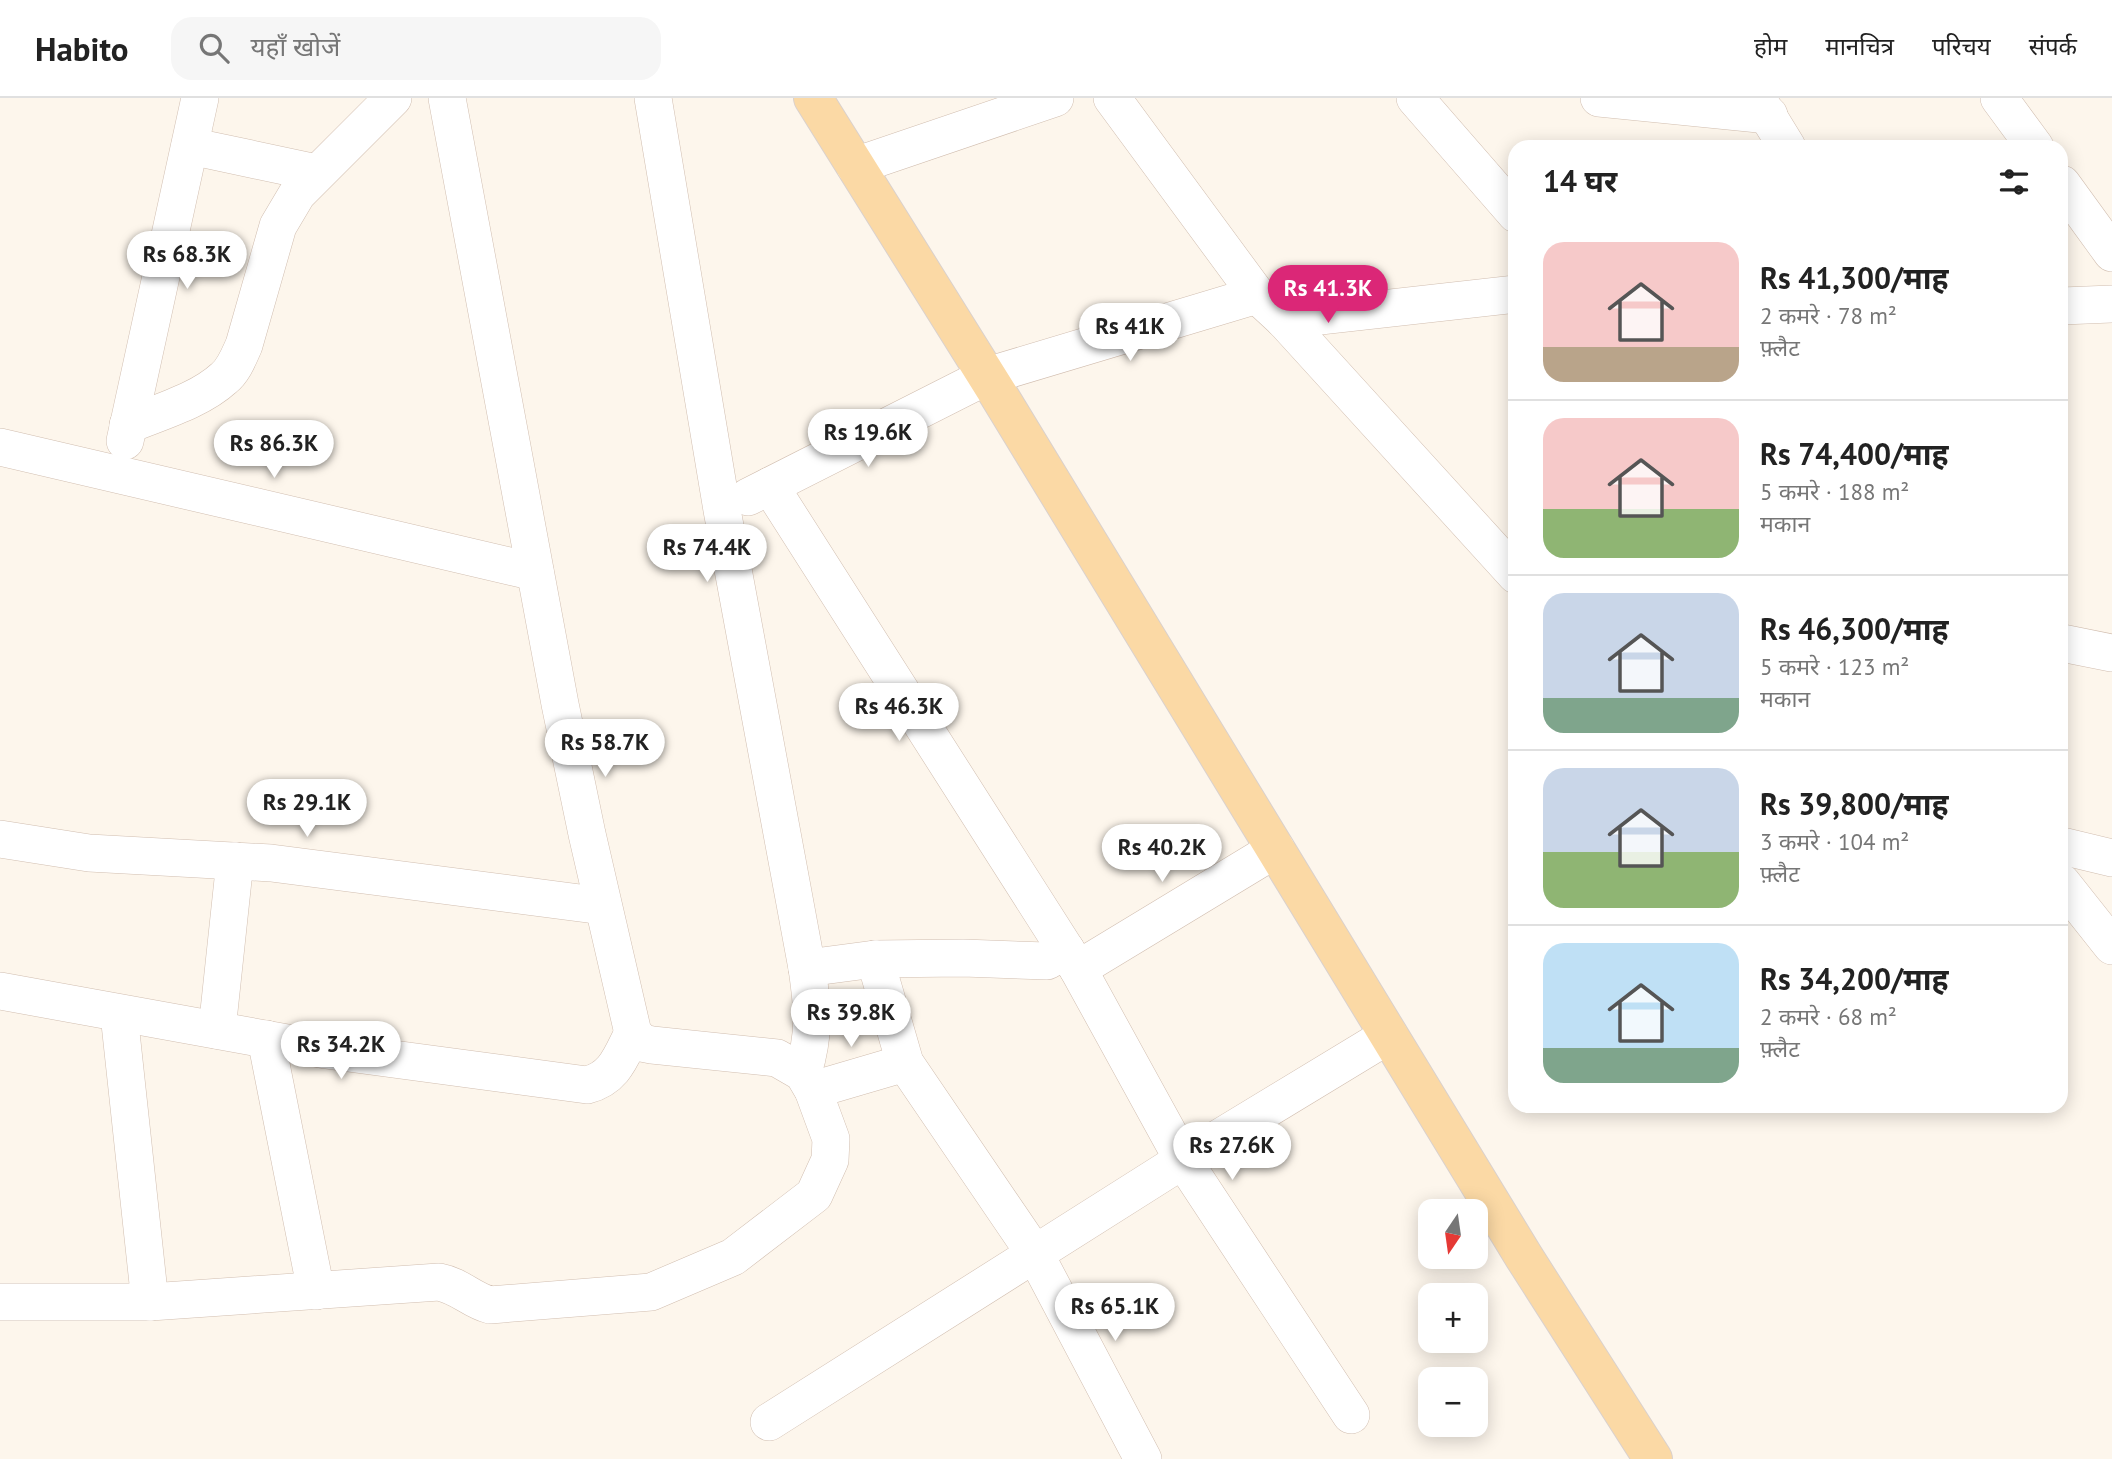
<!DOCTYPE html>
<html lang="hi">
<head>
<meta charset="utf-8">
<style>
	:root { --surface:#fff; --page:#f6f6f6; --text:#222; --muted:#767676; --line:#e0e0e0; --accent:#db2777 }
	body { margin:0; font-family:"PT Sans","Noto Sans Devanagari",sans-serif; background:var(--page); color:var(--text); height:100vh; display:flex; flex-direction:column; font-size:26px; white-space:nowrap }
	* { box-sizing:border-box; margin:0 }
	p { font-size:23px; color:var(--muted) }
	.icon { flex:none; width:38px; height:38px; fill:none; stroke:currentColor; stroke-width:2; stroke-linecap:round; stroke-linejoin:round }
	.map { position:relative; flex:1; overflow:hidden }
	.panel { position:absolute; left:1508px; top:42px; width:560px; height:973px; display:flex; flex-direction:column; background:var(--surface); border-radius:21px; box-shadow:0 4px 18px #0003 }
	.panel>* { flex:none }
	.needle { width:46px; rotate:193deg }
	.tools { position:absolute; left:1418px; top:1101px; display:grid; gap:14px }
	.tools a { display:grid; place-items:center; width:70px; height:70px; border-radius:14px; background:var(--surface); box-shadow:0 4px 18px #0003; font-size:35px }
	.price { position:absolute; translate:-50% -60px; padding:0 16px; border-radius:24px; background:#fff; color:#222; font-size:23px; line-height:46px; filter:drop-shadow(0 2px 4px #0008) }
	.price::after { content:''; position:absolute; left:50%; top:42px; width:21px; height:16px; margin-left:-10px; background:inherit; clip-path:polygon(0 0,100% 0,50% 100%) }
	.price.current { background:var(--accent); color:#fff }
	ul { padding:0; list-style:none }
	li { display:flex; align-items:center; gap:21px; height:175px; padding:0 35px }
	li+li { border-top:2px solid var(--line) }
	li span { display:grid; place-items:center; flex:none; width:196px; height:140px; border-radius:21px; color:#555 }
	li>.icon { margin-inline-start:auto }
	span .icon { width:84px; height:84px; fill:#fffc; stroke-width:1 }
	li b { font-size:30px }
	h2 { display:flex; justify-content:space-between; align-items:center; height:84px; padding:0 35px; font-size:30px }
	header { display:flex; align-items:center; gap:42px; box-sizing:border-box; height:98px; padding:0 35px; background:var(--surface); border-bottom:2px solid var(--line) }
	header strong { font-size:33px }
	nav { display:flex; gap:38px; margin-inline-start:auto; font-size:24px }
	.search { width:490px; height:63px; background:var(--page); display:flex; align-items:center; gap:18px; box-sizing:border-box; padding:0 24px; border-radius:21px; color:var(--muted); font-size:26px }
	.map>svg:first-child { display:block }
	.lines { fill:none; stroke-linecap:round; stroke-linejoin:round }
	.minor-casing { stroke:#d1beb0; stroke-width:38 }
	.major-casing { stroke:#dad1cd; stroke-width:40 }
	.minor { stroke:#fff; stroke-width:37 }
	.major { stroke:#fbd9a5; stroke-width:38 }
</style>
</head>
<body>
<header>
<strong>Habito</strong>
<div class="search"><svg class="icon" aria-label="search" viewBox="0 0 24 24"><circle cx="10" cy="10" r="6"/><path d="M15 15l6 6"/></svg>यहाँ खोजें</div>
<nav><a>होम</a><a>मानचित्र</a><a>परिचय</a><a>संपर्क</a></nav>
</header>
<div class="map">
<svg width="2112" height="1361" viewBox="0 0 2112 1361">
	<rect width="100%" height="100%" fill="#fdf6ec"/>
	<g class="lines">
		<g class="minor-casing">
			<g id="minor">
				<path d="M653 0 722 412 807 870C813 911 815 935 803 975"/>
				<path d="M1112 0 1257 197 1284 222 1516 477"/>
				<path d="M1415 0 1516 116"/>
				<path d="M1599 0 1769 17"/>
				<path d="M1757 0 1787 49"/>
				<path d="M1999 0 2035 49"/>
				<path d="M190 48 317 75"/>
				<path d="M855 68 1055 0"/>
				<path d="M2062 86 2112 155"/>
				<path d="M2062 208 2112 206"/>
				<path d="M1284 222 1516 196"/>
				<path d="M128 327C159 314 199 303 224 280 234 272 239 258 244 247L278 128 297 96 393 0"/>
				<path d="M125 343 200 0"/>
				<path d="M0 349 535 474"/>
				<path d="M770 388 1078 871 1183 1062 1351 1317"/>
				<path d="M748 399 987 278 1257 197"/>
				<path d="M2062 545 2112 555"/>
				<path d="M0 741 89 755 271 765 603 808"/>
				<path d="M2062 748 2112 760"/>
				<path d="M2062 785 2112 848"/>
				<path d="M875 861 905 965 1035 1156 1143 1361"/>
				<path d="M807 870 875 861 963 860 1047 863 1066 852"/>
				<path d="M1078 871 1276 751"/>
				<path d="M0 893 326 952 587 987C615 980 621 958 633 935"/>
				<path d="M119 916 150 1204"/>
				<path d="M217 932 235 763"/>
				<path d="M266 941 316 1193"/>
				<path d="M813 992 905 965"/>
				<path d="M0 1204H150L439 1184C460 1188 471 1202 490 1207L651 1194 733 1159 814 1097 830 1062 831 1041 813 992 803 975 777 960 652 947 642 945 633 935 587 736 560 606 447 0"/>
				<path d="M769 1324 1183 1062 1389 937"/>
			</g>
		</g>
		<g class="major-casing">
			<path id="major" d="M813 0 998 296 1524 1159 1653 1361"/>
		</g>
		<use href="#minor" class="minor"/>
		<use href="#major" class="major"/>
	</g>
</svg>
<div class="tools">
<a><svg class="needle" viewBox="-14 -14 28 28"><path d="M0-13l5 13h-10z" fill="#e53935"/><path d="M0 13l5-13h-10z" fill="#767676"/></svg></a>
<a>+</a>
<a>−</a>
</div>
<b class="price" style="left:187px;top:193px">Rs 68.3K</b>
<b class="price current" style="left:1328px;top:227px">Rs 41.3K</b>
<b class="price" style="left:1130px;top:265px">Rs 41K</b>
<b class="price" style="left:868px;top:371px">Rs 19.6K</b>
<b class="price" style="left:274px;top:382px">Rs 86.3K</b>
<b class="price" style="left:707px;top:486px">Rs 74.4K</b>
<b class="price" style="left:899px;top:645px">Rs 46.3K</b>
<b class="price" style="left:605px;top:681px">Rs 58.7K</b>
<b class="price" style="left:307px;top:741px">Rs 29.1K</b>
<b class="price" style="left:1162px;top:786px">Rs 40.2K</b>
<b class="price" style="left:851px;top:951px">Rs 39.8K</b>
<b class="price" style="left:341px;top:983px">Rs 34.2K</b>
<b class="price" style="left:1232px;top:1084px">Rs 27.6K</b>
<b class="price" style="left:1115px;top:1245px">Rs 65.1K</b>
<section class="panel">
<h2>14 घर<svg class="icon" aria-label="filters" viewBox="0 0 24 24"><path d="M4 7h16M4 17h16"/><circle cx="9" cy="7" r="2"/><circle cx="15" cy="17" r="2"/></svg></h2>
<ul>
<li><span style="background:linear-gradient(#f6c9c9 75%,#b9a48a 0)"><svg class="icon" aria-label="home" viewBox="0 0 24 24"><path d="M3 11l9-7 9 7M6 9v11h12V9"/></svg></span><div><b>Rs 41,300/माह</b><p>2 कमरे · 78 m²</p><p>फ़्लैट</p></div></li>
<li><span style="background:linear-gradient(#f6c9c9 65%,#8fb573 0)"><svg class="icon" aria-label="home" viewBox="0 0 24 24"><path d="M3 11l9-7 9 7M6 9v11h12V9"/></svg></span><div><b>Rs 74,400/माह</b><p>5 कमरे · 188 m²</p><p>मकान</p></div></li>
<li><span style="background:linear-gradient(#c9d6e8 75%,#7fa58c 0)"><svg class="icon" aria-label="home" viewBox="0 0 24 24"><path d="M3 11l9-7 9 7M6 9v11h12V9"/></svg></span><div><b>Rs 46,300/माह</b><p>5 कमरे · 123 m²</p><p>मकान</p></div></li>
<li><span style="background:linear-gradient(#c9d6e8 60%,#8fb573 0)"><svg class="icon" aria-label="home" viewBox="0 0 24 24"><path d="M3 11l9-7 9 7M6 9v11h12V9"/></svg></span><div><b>Rs 39,800/माह</b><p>3 कमरे · 104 m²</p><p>फ़्लैट</p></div></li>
<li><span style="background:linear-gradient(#bfe0f5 75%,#7fa58c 0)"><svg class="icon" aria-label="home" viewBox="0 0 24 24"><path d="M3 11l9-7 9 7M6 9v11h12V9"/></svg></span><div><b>Rs 34,200/माह</b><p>2 कमरे · 68 m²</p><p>फ़्लैट</p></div></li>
</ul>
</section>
</div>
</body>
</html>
